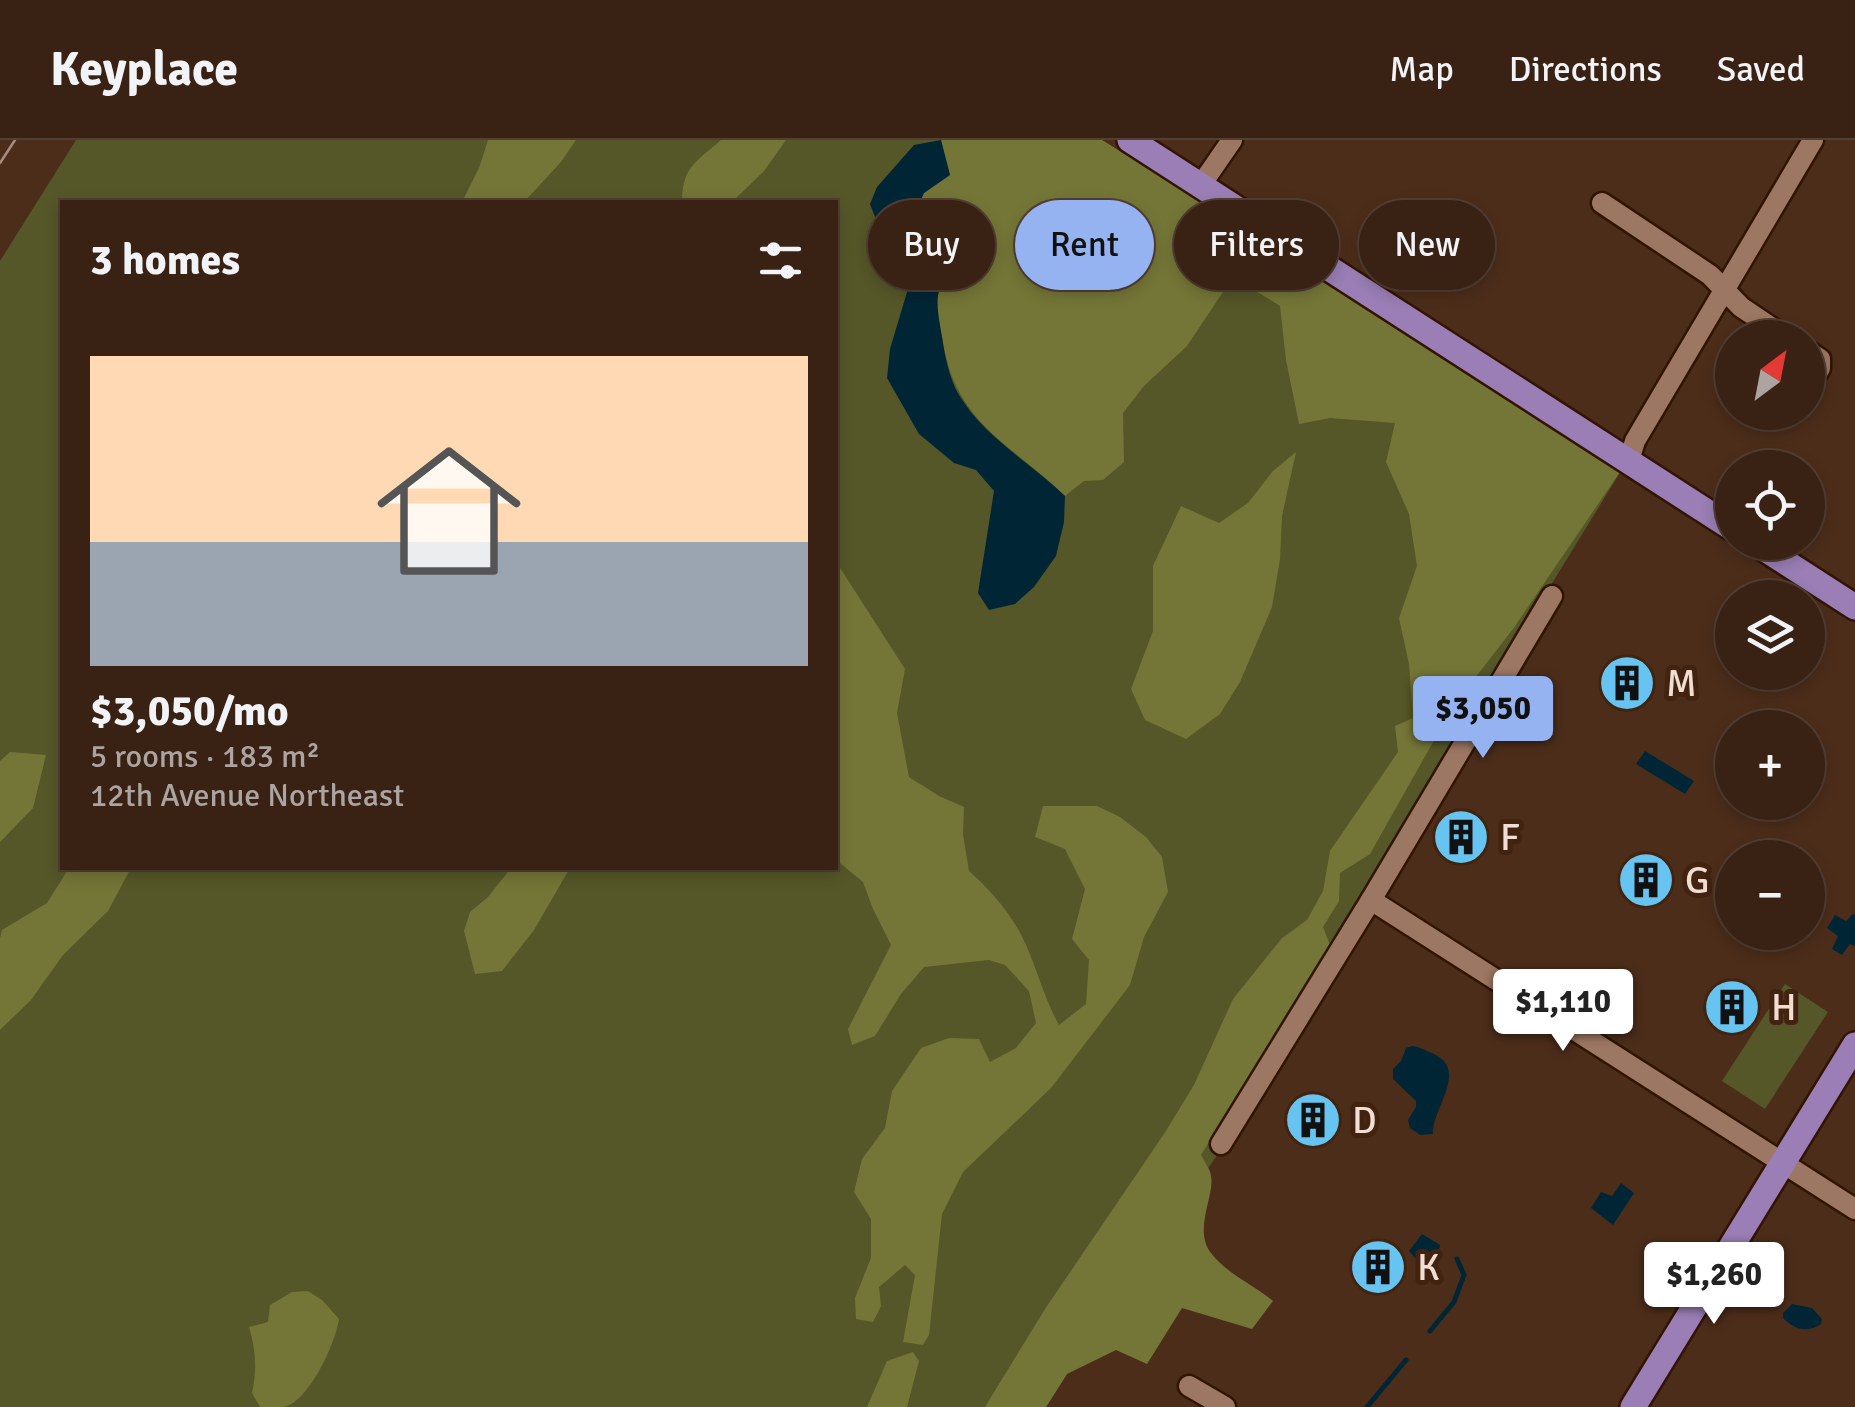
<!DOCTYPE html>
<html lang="en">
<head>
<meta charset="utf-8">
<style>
	:root { --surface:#392214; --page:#402a1d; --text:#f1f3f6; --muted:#aba4a0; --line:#533f34; --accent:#95b2f1 }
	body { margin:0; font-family:Signika,sans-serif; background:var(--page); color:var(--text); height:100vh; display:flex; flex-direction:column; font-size:38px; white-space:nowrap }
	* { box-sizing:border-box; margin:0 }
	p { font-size:32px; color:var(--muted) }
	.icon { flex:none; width:55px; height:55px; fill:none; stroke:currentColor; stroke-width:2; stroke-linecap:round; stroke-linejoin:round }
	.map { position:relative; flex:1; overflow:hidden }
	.panel { position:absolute; left:60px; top:60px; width:778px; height:670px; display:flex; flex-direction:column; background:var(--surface); border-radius:0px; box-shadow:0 5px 15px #0003,0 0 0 2px var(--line) }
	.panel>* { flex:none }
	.guide { position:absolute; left:868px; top:60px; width:838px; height:90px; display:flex; gap:20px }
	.needle { width:65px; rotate:32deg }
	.fabs { position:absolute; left:1715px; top:180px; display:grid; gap:20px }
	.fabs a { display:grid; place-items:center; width:110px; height:110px; border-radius:50%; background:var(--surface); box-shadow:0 5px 15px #0003,0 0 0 2px var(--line); font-size:50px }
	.price { position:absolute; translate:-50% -85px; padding:0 22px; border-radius:10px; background:#fff; color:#222; font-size:32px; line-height:65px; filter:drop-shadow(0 2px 5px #0008) }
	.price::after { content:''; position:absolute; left:50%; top:60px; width:30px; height:22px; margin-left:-15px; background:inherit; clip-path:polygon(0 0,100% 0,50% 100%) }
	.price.active { background:var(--accent); color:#111 }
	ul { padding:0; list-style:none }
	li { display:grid; align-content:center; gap:20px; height:530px; padding:0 30px }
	li span { display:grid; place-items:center; height:310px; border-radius:0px; color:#555 }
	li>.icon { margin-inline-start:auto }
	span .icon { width:180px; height:180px; fill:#fffc; stroke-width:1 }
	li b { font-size:42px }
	h2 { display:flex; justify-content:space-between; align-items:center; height:120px; padding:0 30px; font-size:42px }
	.tag { padding:0 35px; border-radius:45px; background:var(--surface); box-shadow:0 5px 15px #0003,0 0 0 2px var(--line); font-size:35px; line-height:90px }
	.tag.active { background:var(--accent); color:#111 }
	header { display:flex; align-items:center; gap:60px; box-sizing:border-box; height:140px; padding:0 50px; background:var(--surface); border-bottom:2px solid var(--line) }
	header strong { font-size:48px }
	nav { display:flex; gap:55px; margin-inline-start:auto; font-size:35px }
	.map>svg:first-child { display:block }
	.green { fill:#555728; fill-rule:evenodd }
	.forest { fill:#747637 }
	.water { fill:#002636 }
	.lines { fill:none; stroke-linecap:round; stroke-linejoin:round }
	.stream { stroke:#002636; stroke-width:5 }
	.minor-casing { stroke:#311403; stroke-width:25 }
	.major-casing { stroke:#311403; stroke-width:30 }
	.minor { stroke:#9c7763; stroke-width:20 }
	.major { stroke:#9a7eb5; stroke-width:25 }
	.tram { stroke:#a68d7e; stroke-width:2.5 }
	.labels { text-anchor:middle; stroke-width:10; stroke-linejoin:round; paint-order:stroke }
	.poi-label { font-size:38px; fill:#f1ddd1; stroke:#412310; text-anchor:start }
</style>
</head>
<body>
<header>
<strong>Keyplace</strong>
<nav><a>Map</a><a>Directions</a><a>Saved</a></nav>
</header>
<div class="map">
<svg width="1855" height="1267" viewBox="0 0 1855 1267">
	<rect width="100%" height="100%" fill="#4c2d1a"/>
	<g class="green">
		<path d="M76 0H1102L1624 326 1330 805 1226 1002 1067 1234 1046 1267H0V121ZM62 62H835V728H62Z"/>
		<path d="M1785 844 1828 872 1765 969 1722 941Z"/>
	</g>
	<g class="forest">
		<path d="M488 0H576L561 22 524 62H462L479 28Z"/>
		<path d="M721 0H786L764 31 732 62H682C682 27 696 22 721 0Z"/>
		<path d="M941 0H1102L1624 326 1513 489 1454 565 1370 714 1340 733 1339 761 1323 787 1330 805 1201 1015C1204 1021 1210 1029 1211 1036 1215 1055 1193 1090 1211 1113 1228 1135 1253 1144 1273 1161L1252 1189 1182 1168 1147 1224 1116 1210 1067 1234 1046 1267H985L1045 1169 1164 994 1194 945 1233 859 1282 798 1307 780 1323 751 1330 711 1398 612 1395 586 1413 578 1409 524 1399 478 1417 426 1409 374 1386 322 1395 283 1330 278 1299 284 1286 220 1280 166 1233 137 1187 206 1144 246 1123 273 1124 322 1103 340 1084 341 1065 356C1009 301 955 285 942 197 940 183 935 164 939 151 941 144 946 136 949 130L922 112 911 94 912 78 924 53 950 35Z"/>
		<path d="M1296 312 1282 376 1280 419 1272 467 1240 542 1220 574 1186 599 1145 580 1131 549 1153 491V426L1181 366 1219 383 1248 363 1273 331Z"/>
		<path d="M835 420 905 529 897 573 909 637 939 656 964 667 963 694 969 731C992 751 1014 777 1026 805 1038 832 1045 860 1059 885L1086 864 1089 820 1072 799 1085 749 1065 709 1035 697 1043 666H1097L1120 677 1146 697 1162 717 1168 752 1144 797 1130 845 1051 948 963 1032 942 1074 929 1195 923 1205 903 1202 915 1135 905 1125 879 1147 881 1166 873 1182 856 1179 855 1158 871 1118V1079L854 1052 862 1019 885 988 892 951 921 908 949 898 979 899 990 922 1016 908 1036 883 1029 851 1005 825 989 820 924 827 901 854 875 896 852 905 848 889 891 805 873 769 863 742 835 719Z"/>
		<path d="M10 612 46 615 33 668 0 702V621Z"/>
		<path d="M69 728H131L108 771 63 815 31 860 0 890V798L2 790 47 763Z"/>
		<path d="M511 728H570L534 790 502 831 475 834 464 791 470 772 488 757Z"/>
		<path d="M308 1151 322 1160 339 1179C336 1202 309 1262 284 1267 277 1267 267 1267 260 1267L252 1253C257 1230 256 1210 249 1187L268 1182 270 1165 292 1152Z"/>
		<path d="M913 1212 919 1221 907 1267H867L887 1221Z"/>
	</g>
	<g class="water">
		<path d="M941 0 950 35 924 53 912 78 911 93 922 112 949 130C946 136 941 144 939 151 935 164 940 183 942 197 945 216 949 238 959 255 985 298 1030 322 1065 356L1064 382 1056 416 1034 447 1015 464 989 470 978 453 994 351 976 330 954 323 919 294 887 238 890 209 910 142 877 82 870 64 877 47 914 5Z"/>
		<path d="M1645 611 1694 641 1685 654 1636 624Z"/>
		<path d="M1853 774 1855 775V806L1850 804 1842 815 1832 809 1838 796 1827 788 1835 775 1846 781Z"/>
		<path d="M1412 906C1421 907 1426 911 1434 914 1469 931 1432 968 1433 994L1420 995 1410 988 1408 980 1416 967V961L1393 939V929L1401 921 1406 908Z"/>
		<path d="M1621 1043 1634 1053 1613 1085 1591 1068 1601 1052 1612 1056Z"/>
		<path d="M1422 1094 1440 1105 1437 1121 1424 1128 1409 1111Z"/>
		<path d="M1792 1164 1812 1168 1822 1179 1821 1184C1808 1193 1794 1190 1783 1178V1173Z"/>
	</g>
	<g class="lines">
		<g class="stream">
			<path d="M1430 1191 1454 1162 1464 1135 1457 1119"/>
			<path d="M1367 1267 1406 1220"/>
		</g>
		<g class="minor-casing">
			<g id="minor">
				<path d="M1201 45 1232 0"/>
				<path d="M1602 63 1710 135 1741 167 1787 198"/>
				<path d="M1808 211 1820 219V228L1808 249"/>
				<path d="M1629 321 1635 301 1813 0"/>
				<path d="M1371 760 1855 1069"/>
				<path d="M1221 1004 1371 760 1552 456"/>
				<path d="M1189 1246 1225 1267"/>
			</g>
		</g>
		<g class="major-casing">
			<g id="major">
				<path d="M1130 0 1732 388"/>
				<path d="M1754 402 1855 467"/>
				<path d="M1633 1267 1855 905"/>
			</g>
		</g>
		<use href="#minor" class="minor"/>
		<use href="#major" class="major"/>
		<path class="tram" d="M0 23 15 0"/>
	</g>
	<defs>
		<g id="building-disc" transform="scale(2.875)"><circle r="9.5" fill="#67c4f0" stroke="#412310"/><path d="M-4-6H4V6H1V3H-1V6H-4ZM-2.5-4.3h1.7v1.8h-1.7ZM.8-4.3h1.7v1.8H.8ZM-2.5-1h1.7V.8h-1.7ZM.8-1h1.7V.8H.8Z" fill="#111"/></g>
	</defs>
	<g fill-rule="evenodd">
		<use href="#building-disc" x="1627" y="543"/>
		<use href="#building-disc" x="1461" y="697"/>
		<use href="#building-disc" x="1646" y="740"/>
		<use href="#building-disc" x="1732" y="867"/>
		<use href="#building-disc" x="1313" y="980"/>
		<use href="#building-disc" x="1378" y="1127"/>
	</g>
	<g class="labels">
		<g class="poi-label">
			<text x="1666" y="556">M</text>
			<text x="1500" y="710">F</text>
			<text x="1685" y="753">G</text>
			<text x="1771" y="880">H</text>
			<text x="1352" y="993">D</text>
			<text x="1417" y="1140">K</text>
		</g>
	</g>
</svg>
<div class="fabs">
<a><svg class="needle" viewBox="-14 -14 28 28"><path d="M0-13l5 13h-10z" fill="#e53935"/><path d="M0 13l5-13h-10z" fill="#aba4a0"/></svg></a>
<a><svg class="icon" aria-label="locate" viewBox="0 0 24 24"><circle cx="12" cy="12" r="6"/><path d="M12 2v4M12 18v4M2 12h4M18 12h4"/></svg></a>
<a><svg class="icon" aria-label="layers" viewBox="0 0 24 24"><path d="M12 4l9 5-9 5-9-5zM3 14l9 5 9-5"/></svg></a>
<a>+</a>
<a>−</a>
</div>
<b class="price active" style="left:1483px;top:621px">$3,050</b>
<b class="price" style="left:1563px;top:914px">$1,110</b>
<b class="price" style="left:1714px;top:1187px">$1,260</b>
<div class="guide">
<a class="tag">Buy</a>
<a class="tag active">Rent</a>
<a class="tag">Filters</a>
<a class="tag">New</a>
</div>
<section class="panel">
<h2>3 homes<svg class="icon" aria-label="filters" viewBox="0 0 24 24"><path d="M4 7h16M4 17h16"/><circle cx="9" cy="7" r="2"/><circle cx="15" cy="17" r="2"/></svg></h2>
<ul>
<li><span style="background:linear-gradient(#ffd9b3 60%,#9aa5b1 0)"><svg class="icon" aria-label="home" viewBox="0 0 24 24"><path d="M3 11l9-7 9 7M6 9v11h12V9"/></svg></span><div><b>$3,050/mo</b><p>5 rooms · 183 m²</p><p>12th Avenue Northeast</p></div></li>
</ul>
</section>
</div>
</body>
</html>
